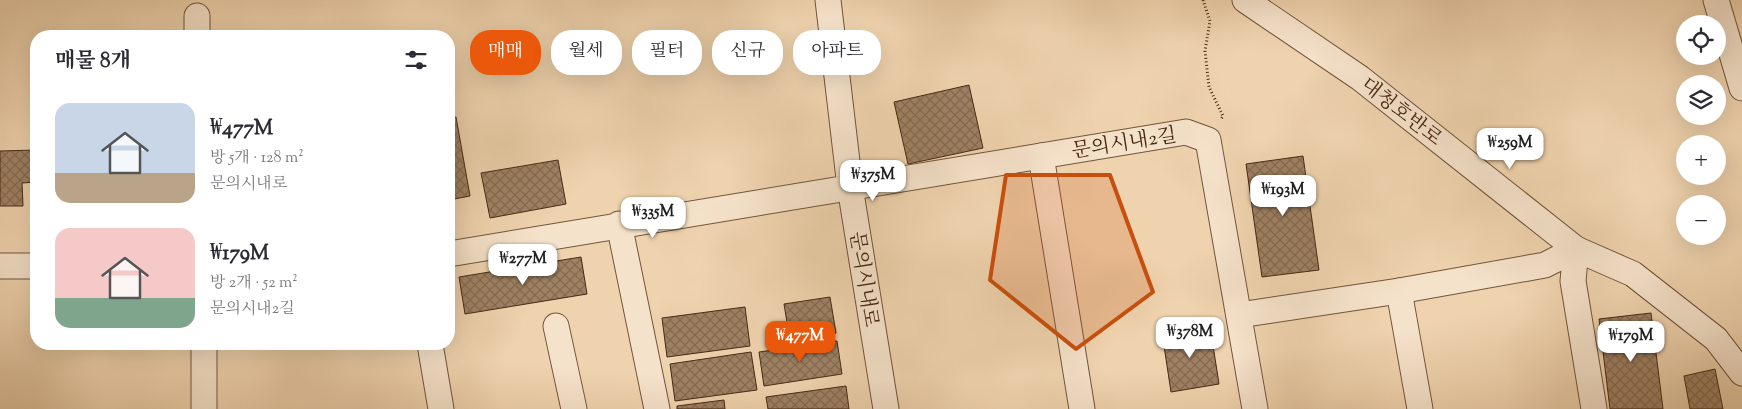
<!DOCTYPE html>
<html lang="ko">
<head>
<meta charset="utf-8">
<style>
	:root { --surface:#fff; --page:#f7f7f7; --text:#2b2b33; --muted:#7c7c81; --accent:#ea580c }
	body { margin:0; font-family:"Sorts Mill Goudy","Noto Serif KR",serif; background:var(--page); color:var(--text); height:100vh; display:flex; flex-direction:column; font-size:19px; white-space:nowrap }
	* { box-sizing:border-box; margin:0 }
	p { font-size:16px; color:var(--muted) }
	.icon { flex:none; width:28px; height:28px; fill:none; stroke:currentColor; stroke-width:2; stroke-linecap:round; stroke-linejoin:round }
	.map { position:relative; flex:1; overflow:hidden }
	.panel { position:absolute; left:30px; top:30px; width:425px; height:320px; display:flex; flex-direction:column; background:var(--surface); border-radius:20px; box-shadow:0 5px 20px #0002 }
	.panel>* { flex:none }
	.top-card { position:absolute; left:470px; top:30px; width:475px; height:45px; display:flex; gap:10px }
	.tools { position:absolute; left:1676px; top:15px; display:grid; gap:10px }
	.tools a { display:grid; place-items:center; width:50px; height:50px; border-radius:50%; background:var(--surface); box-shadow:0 5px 20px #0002; font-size:25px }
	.price { position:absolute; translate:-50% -42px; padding:0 11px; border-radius:10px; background:#fff; color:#222; font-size:16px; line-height:32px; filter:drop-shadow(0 1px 2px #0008) }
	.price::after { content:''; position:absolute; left:50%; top:30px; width:15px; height:11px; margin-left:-8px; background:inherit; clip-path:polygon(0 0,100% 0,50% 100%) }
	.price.current { background:var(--accent); color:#fff }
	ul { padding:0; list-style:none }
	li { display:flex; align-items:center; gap:15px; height:125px; padding:0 25px }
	li span { display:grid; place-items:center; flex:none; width:140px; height:100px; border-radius:15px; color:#555 }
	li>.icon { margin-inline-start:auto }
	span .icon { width:60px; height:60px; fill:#fffc; stroke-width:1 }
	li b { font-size:21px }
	h2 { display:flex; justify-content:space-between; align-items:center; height:60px; padding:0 25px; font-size:21px }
	.pill { padding:0 18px; border-radius:20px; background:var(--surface); box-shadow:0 5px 20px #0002; font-size:18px; line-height:45px }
	.pill.current { background:var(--accent); color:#fff }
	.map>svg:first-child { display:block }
	.building { fill:url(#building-cross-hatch); stroke:#482913 }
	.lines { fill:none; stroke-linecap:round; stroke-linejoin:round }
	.minor-casing { stroke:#72543a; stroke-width:27 }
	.path { stroke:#482913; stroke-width:3; stroke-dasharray:1 2.5; stroke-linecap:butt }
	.minor { stroke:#f5e2ca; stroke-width:25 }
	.marked { fill:#c84f0d; fill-opacity:0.2; stroke:#c84f0d; stroke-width:4; stroke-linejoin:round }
	.labels { text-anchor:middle; stroke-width:4; stroke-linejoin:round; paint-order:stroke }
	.street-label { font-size:20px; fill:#482913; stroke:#f5e2ca }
</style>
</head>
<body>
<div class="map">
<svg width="1742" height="409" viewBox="0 0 1742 409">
	<defs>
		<pattern id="building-cross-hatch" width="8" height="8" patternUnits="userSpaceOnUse" patternTransform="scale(1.25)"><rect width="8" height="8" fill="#9f8164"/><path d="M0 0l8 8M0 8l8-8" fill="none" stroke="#846a51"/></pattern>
	</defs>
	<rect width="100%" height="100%" fill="#efd3ae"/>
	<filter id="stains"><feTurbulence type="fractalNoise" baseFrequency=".004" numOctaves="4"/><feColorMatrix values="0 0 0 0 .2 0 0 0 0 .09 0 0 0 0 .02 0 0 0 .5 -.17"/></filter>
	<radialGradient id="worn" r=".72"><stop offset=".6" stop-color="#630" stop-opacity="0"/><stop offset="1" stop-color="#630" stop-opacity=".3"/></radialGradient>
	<g class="building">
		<path d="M969 85 983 148 908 164 894 102Z"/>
		<path d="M456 117 470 196 449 200V118Z"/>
		<path d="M36 150V182L22 183 23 206H0V151Z"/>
		<path d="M1303 156 1319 270 1262 277 1246 164Z"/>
		<path d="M558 160 566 204 490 218 481 173Z"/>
		<path d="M581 257 587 294 465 314 459 277Z"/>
		<path d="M830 297 836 333 790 341 784 304Z"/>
		<path d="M745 307 750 346 667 357 662 318Z"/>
		<path d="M1651 313 1663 409H1610L1599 319Z"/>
		<path d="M1210 326 1219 384 1171 392 1162 333Z"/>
		<path d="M837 341 842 374 764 386 759 352Z"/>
		<path d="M751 352 757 390 675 401 670 364Z"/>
		<path d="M1715 369 1723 409H1690L1684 376Z"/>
		<path d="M846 386 849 409H768L766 397Z"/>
		<path d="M724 400 725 409H677V406Z"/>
	</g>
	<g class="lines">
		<g class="minor-casing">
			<g id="minor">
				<path d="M828 0 850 187 886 409"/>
				<path d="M1245 0 1360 78 1576 249 1633 274 1716 339 1742 373"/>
				<path d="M1716 0 1742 88"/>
				<path d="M197 16V36"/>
				<path d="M1041 156 1082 409"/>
				<path d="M619 224 657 409"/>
				<path d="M449 254 1186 132 1208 140 1255 409"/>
				<path d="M0 266H36"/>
				<path d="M1399 291 1420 409"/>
				<path d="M1239 315 1399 291 1545 265 1576 249 1573 281 1594 409"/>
				<path d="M556 326 574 409"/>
				<path d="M430 344 441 409"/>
				<path d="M204 409V344"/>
			</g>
		</g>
		<path class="path" d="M1203 0 1210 21 1205 51 1209 87 1223 116 1221 119"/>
		<use href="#minor" class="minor"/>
	</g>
	<path class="marked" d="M1006 175H1110L1153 292 1076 349 990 280Z"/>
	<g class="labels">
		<g class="street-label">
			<text transform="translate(1402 111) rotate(38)" y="7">대청호반로</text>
			<text transform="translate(1124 142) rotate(-9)" y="7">문의시내2길</text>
			<text transform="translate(865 279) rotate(81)" y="7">문의시내로</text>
		</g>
	</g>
	<rect width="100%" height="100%" filter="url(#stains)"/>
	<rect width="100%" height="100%" fill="url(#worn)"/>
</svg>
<div class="tools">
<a><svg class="icon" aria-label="locate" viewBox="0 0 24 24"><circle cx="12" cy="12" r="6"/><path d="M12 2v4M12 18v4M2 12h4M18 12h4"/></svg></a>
<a><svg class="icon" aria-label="layers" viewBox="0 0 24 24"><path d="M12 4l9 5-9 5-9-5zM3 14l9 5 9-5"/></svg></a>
<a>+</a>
<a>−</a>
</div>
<b class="price" style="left:1510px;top:170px">₩259M</b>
<b class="price" style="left:873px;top:202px">₩375M</b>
<b class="price" style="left:1283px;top:217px">₩193M</b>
<b class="price" style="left:653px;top:239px">₩335M</b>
<b class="price" style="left:523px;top:286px">₩277M</b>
<b class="price" style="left:1190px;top:359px">₩378M</b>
<b class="price current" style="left:800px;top:363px">₩477M</b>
<b class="price" style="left:1631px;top:363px">₩179M</b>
<div class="top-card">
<a class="pill current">매매</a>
<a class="pill">월세</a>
<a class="pill">필터</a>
<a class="pill">신규</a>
<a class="pill">아파트</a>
</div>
<section class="panel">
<h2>매물 8개<svg class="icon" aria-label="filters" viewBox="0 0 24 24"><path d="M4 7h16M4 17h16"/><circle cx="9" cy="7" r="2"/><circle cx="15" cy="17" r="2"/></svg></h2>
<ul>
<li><span style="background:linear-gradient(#c9d6e8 70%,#b9a48a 0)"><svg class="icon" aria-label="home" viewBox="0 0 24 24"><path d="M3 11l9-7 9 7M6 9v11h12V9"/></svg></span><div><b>₩477M</b><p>방 5개 · 128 m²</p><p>문의시내로</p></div></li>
<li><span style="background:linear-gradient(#f6c9c9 70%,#7fa58c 0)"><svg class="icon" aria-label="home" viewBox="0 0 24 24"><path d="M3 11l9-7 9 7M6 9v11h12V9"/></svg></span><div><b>₩179M</b><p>방 2개 · 52 m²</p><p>문의시내2길</p></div></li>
</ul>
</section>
</div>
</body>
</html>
